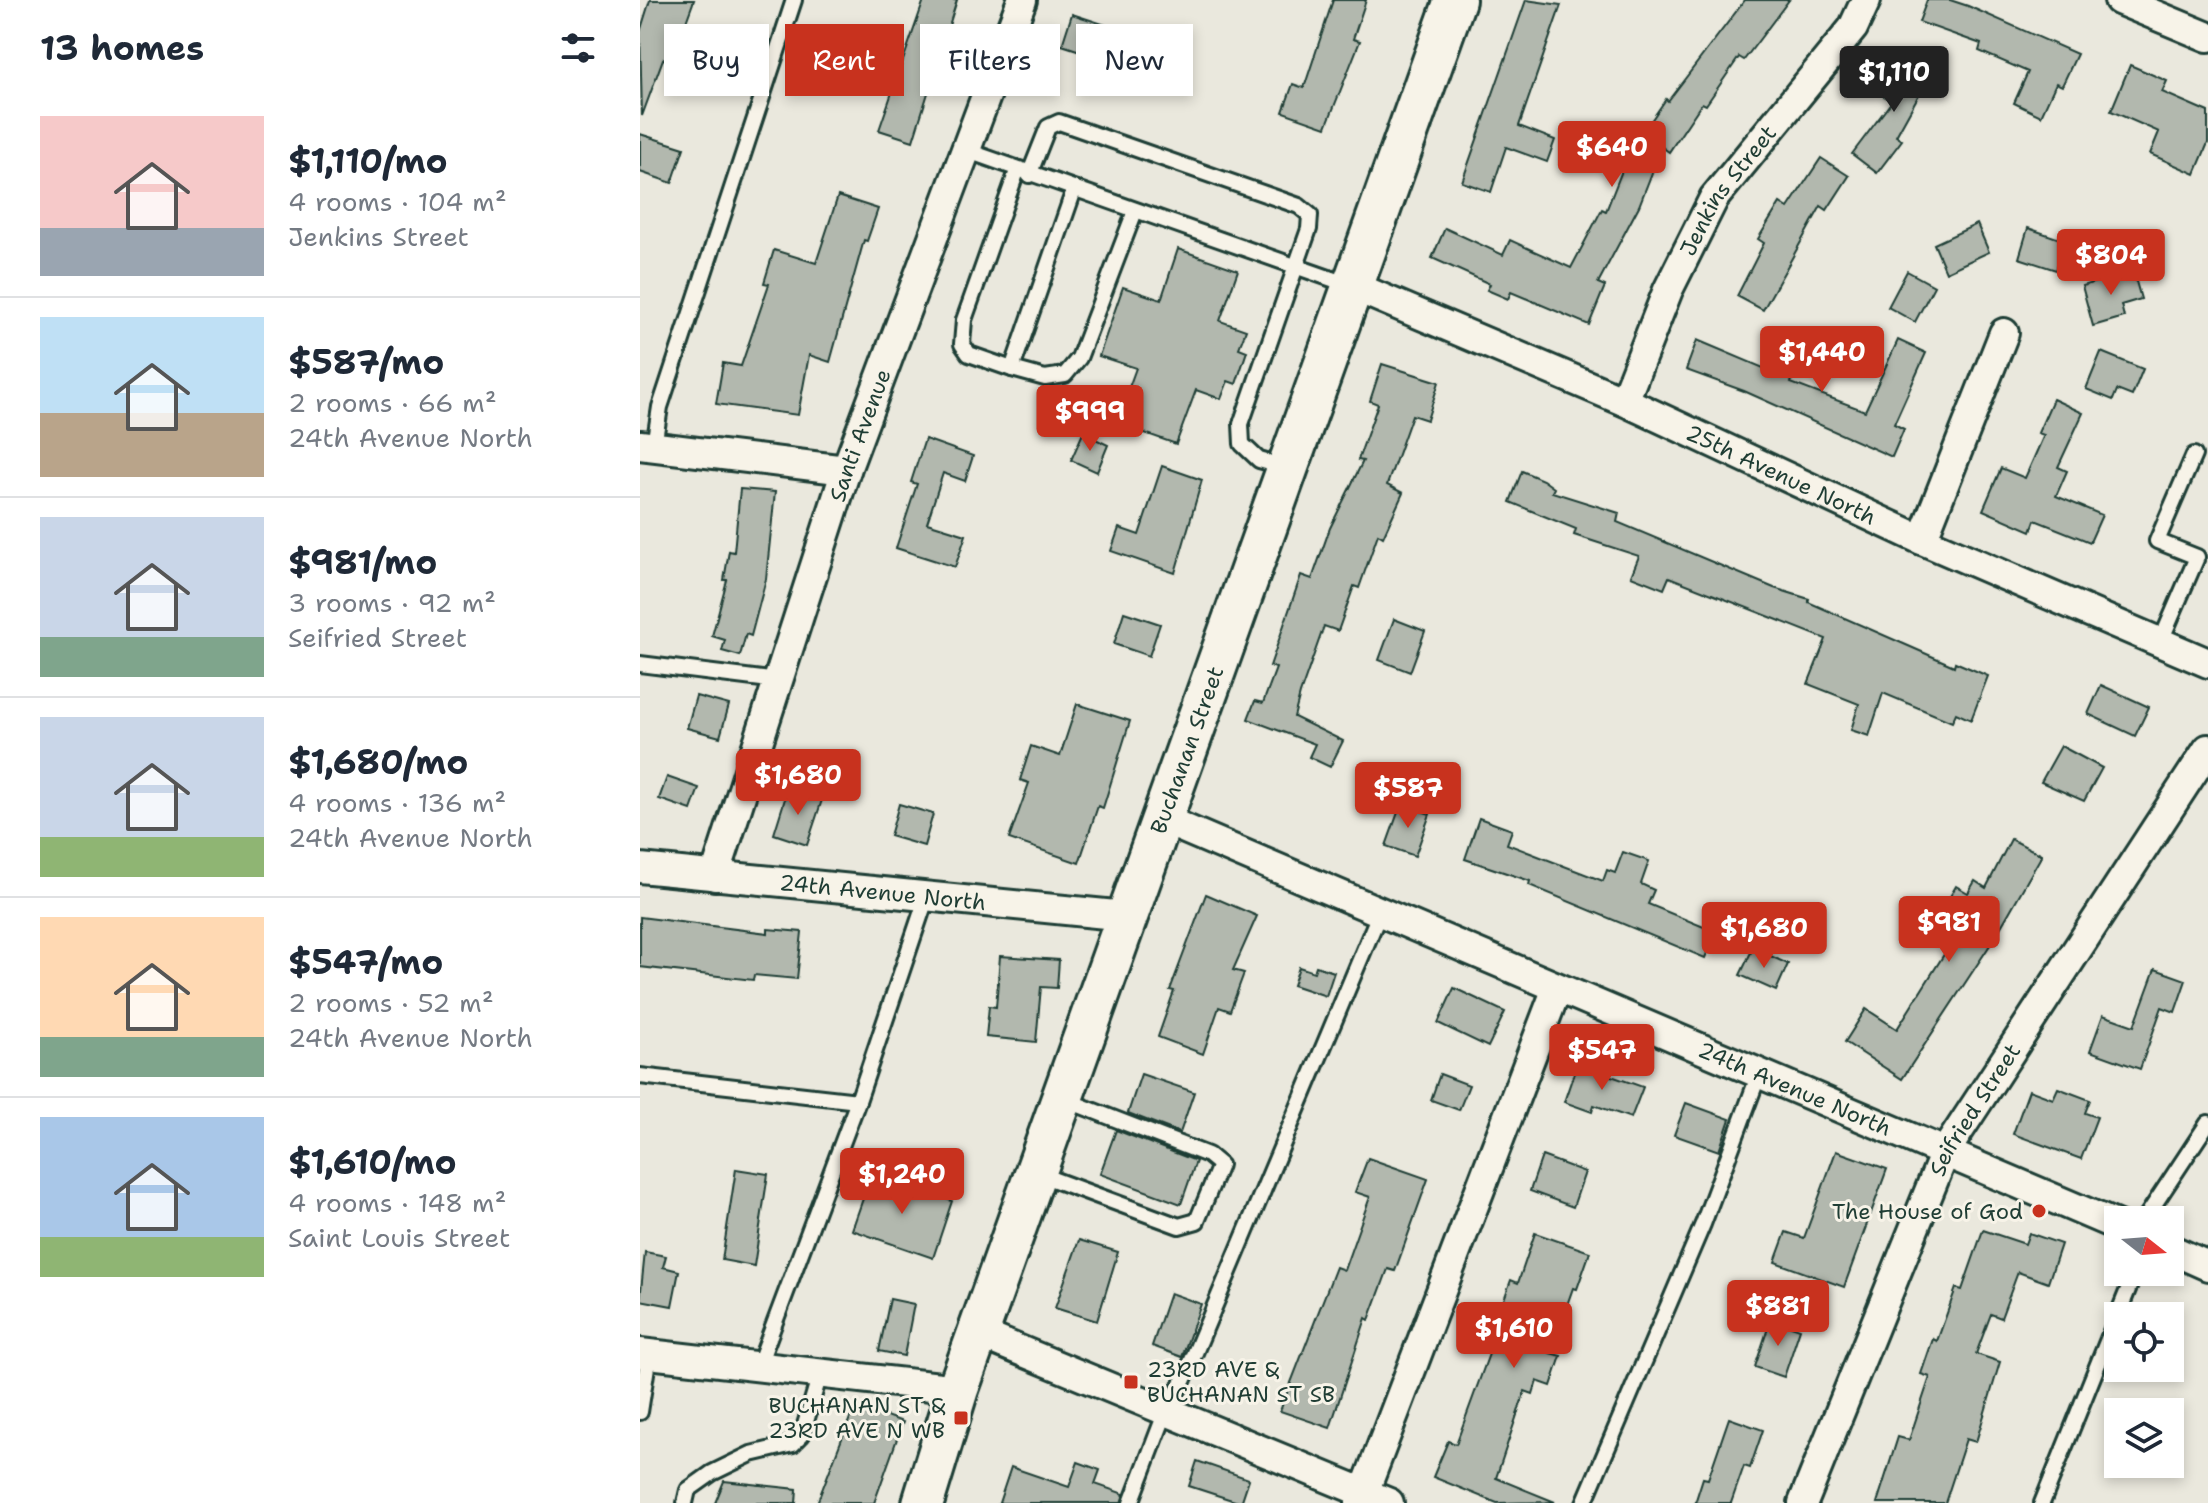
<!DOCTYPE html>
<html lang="en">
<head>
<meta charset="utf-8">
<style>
	:root { --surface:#fff; --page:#f2f2f3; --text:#1f2937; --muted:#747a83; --line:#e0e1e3; --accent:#c8321e }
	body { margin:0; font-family:"Shantell Sans",sans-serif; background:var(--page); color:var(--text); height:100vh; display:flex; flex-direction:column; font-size:30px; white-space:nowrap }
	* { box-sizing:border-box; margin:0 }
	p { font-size:26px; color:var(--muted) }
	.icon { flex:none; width:44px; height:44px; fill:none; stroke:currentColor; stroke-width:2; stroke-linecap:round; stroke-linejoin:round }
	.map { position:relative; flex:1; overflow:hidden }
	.sheet { display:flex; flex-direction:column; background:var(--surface); width:640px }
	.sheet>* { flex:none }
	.hud { position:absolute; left:24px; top:24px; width:760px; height:72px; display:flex; gap:16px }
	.needle { width:52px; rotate:107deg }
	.controls { position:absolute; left:1464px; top:1206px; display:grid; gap:16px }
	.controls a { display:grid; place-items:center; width:80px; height:80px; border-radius:0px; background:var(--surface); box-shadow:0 4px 12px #0003; font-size:40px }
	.price { position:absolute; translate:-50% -68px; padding:0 18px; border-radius:8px; background:var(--accent); color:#fff; font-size:26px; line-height:52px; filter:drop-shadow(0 2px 4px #0008) }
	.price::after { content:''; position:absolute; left:50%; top:48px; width:24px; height:18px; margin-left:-12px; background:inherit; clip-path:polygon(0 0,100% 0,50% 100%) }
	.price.on { background:#222; color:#fff }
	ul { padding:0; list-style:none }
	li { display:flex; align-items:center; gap:24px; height:200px; padding:0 40px }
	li+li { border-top:2px solid var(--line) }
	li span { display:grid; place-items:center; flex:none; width:224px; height:160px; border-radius:0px; color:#555 }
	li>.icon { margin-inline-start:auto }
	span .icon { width:96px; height:96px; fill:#fffc; stroke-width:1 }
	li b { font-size:34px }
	h2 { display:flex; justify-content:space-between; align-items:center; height:96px; padding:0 40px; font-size:34px }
	.chip { padding:0 28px; border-radius:0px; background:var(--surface); box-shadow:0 4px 12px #0003; font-size:28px; line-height:72px }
	.chip.on { background:var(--accent); color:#fff }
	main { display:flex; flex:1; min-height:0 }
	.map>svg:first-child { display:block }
	.building { fill:#b2b8ae; stroke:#1f3d34; stroke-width:2 }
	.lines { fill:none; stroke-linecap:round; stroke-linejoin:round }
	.lane-casing { stroke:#1f3d34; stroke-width:20 }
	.street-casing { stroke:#1f3d34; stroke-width:34 }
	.secondary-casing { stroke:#1f3d34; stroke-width:46 }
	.lane { stroke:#f7f3e8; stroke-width:14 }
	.street { stroke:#f7f3e8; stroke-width:28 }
	.secondary { stroke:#f7f3e8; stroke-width:40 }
	.poi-dot { fill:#c8321e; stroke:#f7f3e8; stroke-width:3 }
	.labels { text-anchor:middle; stroke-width:6; stroke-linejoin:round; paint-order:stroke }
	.street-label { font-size:22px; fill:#1f3d34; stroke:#f7f3e8 }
	.poi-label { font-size:22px; fill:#1f3d34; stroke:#f7f3e8; text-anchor:end }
</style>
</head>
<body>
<main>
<section class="sheet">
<h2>13 homes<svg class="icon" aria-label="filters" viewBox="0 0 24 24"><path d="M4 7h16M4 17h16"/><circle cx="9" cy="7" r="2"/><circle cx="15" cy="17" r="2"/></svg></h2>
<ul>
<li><span style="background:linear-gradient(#f6c9c9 70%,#9aa5b1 0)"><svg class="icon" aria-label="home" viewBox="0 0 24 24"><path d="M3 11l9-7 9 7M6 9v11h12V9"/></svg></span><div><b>$1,110/mo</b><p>4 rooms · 104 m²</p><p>Jenkins Street</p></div></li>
<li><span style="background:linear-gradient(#bfe0f5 60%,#b9a48a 0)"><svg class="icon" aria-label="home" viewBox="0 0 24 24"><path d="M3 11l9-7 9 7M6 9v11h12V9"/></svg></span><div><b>$587/mo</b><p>2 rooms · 66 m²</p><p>24th Avenue North</p></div></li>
<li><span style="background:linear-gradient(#c9d6e8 75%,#7fa58c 0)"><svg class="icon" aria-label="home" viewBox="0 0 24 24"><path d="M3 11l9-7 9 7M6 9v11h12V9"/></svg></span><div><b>$981/mo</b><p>3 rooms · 92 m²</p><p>Seifried Street</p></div></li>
<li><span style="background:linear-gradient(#c9d6e8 75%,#8fb573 0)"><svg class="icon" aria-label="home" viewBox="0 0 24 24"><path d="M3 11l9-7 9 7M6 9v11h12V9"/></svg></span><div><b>$1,680/mo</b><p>4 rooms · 136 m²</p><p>24th Avenue North</p></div></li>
<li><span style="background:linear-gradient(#ffd9b3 75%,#7fa58c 0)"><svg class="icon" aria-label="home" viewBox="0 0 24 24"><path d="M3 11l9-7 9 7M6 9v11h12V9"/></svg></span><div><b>$547/mo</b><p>2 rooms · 52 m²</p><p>24th Avenue North</p></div></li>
<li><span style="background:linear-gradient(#a9c7e8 75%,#8fb573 0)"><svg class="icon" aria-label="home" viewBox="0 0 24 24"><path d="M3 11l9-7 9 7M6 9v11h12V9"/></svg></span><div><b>$1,610/mo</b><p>4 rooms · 148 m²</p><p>Saint Louis Street</p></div></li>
</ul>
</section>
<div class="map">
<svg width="1568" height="1503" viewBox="0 0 1568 1503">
	<rect width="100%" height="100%" fill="#eae8dd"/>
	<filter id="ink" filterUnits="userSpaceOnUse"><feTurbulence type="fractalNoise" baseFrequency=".0125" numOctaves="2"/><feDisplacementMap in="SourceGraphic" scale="16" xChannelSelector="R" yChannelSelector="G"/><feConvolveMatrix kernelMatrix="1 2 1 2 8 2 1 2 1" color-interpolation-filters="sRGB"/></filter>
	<g filter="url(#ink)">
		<g class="building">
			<path d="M10 0H54L46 22 90 36 77 74 23 59 2 116 0 32Z"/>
			<path d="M284 0H317L273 141 239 130Z"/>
			<path d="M693 0H726L713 39 720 41 686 127 643 112 653 84 664 88Z"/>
			<path d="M886 0 921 5 879 126 915 140 907 162 866 147 851 192 822 182Z"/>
			<path d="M1105 0H1149L1104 60 1099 57 1066 105 1062 103 1029 152 1022 147 999 206 958 283 965 286 949 325 871 292 868 299 847 290 850 284 792 258 805 228 863 255 870 240 931 268 962 209 966 211 989 153 1026 99 1028 101Z"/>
			<path d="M1287 0H1310L1328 6 1437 54 1422 86 1416 83 1401 116 1374 103 1388 72 1339 51 1341 44 1279 22Z"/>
			<path d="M432 14 499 36 489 67 422 45Z"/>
			<path d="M1286 57 1296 64 1256 136 1262 140 1237 173 1212 154 1252 101 1242 95 1263 59 1277 68Z"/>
			<path d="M1490 65 1527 81 1522 92 1568 112V143L1555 174 1510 154 1519 132 1471 111Z"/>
			<path d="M0 134 44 148 32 183 0 172Z"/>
			<path d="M1181 158 1209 176 1187 210 1181 206 1123 310 1097 296 1124 243 1118 239 1140 203 1148 208Z"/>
			<path d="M198 196 238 209 227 241 224 240 190 362 169 355 158 415 76 404 83 363 101 366 129 284 124 283 134 250 176 263Z"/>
			<path d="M1337 224 1349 252 1306 272 1294 244Z"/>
			<path d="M1388 228 1426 241 1416 270 1379 258Z"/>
			<path d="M538 249 598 270 580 321 606 330 599 348 607 351 596 384 588 381 581 399 556 390 536 444 476 423 496 368 459 356 483 287 521 300Z"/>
			<path d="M1267 271 1294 286 1275 322 1248 307Z"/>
			<path d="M1493 271 1501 299 1481 305 1484 317 1453 326 1442 286Z"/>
			<path d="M1057 340 1152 380 1151 383 1225 411 1258 340 1286 353 1254 424 1264 429 1252 457 1104 391 1046 370Z"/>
			<path d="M1461 352 1503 369 1492 396 1477 390 1473 400 1446 389Z"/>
			<path d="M742 364 799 382 787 420 772 415 747 485 763 493 743 537 738 534 719 588 714 586 698 631 684 626 660 694 654 717 703 741 690 767 669 757 675 744 608 719 615 701 623 703 636 668 630 666 661 575 672 579 690 528 723 461 718 460 738 404 730 401Z"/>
			<path d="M1413 399 1443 413 1418 467 1427 471 1416 496 1462 515 1450 542 1395 520 1391 531 1343 510 1361 468 1385 478 1404 435 1398 433Z"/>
			<path d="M443 433 468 445 457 472 431 460Z"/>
			<path d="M285 439 333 456 325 481 303 473 287 523 326 535 315 567 256 548 277 484 271 482Z"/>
			<path d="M522 466 562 480 535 573 471 551 479 528 499 535Z"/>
			<path d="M882 471 903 480 914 488 912 492 979 513 977 522 1134 588 1169 599 1168 602 1314 666 1315 662 1348 676 1331 720 1316 713 1312 722 1243 693 1229 736 1211 730 1219 704 1168 684 1186 639 1029 577 1024 589 991 576 999 556 934 535 936 529 870 502Z"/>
			<path d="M100 489 135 492 126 579 111 636 106 634 100 656 82 651 85 640 72 636 87 580H84L89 551 94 552Z"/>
			<path d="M484 612 520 624 509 656 474 644Z"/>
			<path d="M754 619 785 631 770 672 739 660Z"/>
			<path d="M1461 685 1509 707 1495 736 1448 714Z"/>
			<path d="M56 696 89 705 80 737 47 728Z"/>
			<path d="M437 704 490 721 463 808 458 806 439 863 369 839 389 783 380 780 391 746 420 756Z"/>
			<path d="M1421 746 1462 768 1444 801 1401 782Z"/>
			<path d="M27 777 59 788 51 810 19 799Z"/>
			<path d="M148 789 182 800 167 845 134 834Z"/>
			<path d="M259 804 293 814 284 846 250 836Z"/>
			<path d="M761 804 790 814 775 856 746 846Z"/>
			<path d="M839 818 872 830 867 844 963 881 967 870 975 873 983 852 1009 861 1001 884 1014 890 1008 904 1076 932 1065 958 889 885 890 881 825 859Z"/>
			<path d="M1371 839 1402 855 1354 939 1262 1079 1205 1042 1226 1009 1257 1029 1325 921 1304 907 1316 886 1328 893 1335 881 1346 888Z"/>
			<path d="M566 894 617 916 593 970 604 973 590 1011 579 1007 563 1054 518 1037 534 991 530 990Z"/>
			<path d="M0 917 128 933V929L162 932 157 979 114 975 113 980 0 967Z"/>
			<path d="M1113 948 1148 964 1136 991 1100 975Z"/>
			<path d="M360 956 419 960 417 988 401 987 396 1042 346 1037 349 1006 356 1007Z"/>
			<path d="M676 966 694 972 686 996 653 985 659 967 674 972Z"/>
			<path d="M1515 969 1546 980 1535 1012 1522 1007 1500 1069 1450 1051 1463 1015 1494 1026Z"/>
			<path d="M814 988 865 1012 848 1047 798 1023Z"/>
			<path d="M937 1064 1003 1087 991 1118 954 1105 952 1112 924 1102Z"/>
			<path d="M501 1074 554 1092 540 1133 488 1113Z"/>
			<path d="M800 1074 829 1085 819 1110 791 1100Z"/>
			<path d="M1418 1088 1450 1100 1445 1113 1457 1117 1441 1159 1373 1134 1389 1090 1413 1099Z"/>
			<path d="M1046 1103 1090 1119 1079 1151 1034 1135Z"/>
			<path d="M476 1130 556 1161 541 1204 460 1174Z"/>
			<path d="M1196 1151 1247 1169 1204 1287 1135 1262 1146 1232 1164 1238Z"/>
			<path d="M902 1156 945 1172 933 1207 890 1191Z"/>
			<path d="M728 1158 788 1179 755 1271 748 1269 729 1320 726 1318 690 1428 640 1411 696 1267 704 1270 730 1197 715 1192Z"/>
			<path d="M96 1169 128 1174 114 1266 82 1260Z"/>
			<path d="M232 1173 312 1201 293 1258 212 1230Z"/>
			<path d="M1343 1230 1385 1244 1389 1233 1421 1244 1408 1283 1378 1272 1361 1318 1351 1314 1336 1354 1360 1362 1336 1442 1326 1439 1305 1503H1237L1258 1437 1269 1440 1290 1377 1281 1374 1293 1339 1297 1341 1316 1288 1322 1290Z"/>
			<path d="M895 1233 950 1252 937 1289 933 1288 910 1353 921 1356 911 1386 897 1381 893 1394 885 1391 856 1478 915 1502 857 1503 793 1477 808 1441 816 1444 861 1321 857 1319 871 1280 878 1283Z"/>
			<path d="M439 1240 478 1252 457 1321 415 1308Z"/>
			<path d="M5 1252 26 1256 23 1267 39 1271 32 1306 0 1300Z"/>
			<path d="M530 1293 561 1304 542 1357 512 1346Z"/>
			<path d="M250 1299 274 1304 264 1356 239 1351Z"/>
			<path d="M1131 1319 1160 1329 1144 1377 1115 1367Z"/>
			<path d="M215 1405 263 1422 234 1503H177Z"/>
			<path d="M1089 1418 1123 1430 1110 1468 1104 1466 1091 1503H1055L1063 1478 1068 1479Z"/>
			<path d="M557 1461 609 1479 601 1503 549 1486Z"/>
			<path d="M438 1462 460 1470 455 1484 484 1494 481 1503H359L371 1467 429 1487Z"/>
			<path d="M84 1481 157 1489 156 1503H75Z"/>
		</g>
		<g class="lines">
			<g class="lane-casing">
				<g id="lane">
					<path d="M328 151 709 285"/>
					<path d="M389 175 408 127 419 122 659 206 670 215 669 229 601 424 602 444 619 460 645 467"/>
					<path d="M434 190 372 369 405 378 425 375 439 358 495 211"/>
					<path d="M372 369 329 354 322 344 324 320 377 171"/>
					<path d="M14 446 20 407 154 0"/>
					<path d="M1520 643 1557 557 1517 541 1554 455"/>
					<path d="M0 664 138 681"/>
					<path d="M0 1076 218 1101"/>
					<path d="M396 1173 539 1226 557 1221 580 1165 568 1155 426 1100"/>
					<path d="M1504 1220 1568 1123"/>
					<path d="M118 1367 218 1101 287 896"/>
					<path d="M0 1412 9 1354"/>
					<path d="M45 1503 48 1490 72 1473 111 1454 153 1444 162 1435 180 1374"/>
					<path d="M491 1503 526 1411 544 1379 740 912"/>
					<path d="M944 1503 1063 1224 1119 1074"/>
					<path d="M1402 1503 1495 1272"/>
				</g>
			</g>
			<g class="street-casing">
				<g id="street">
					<path d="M1479 0 1568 37"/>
					<path id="s1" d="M713 286 984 401 1282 540 1568 663"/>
					<path id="s2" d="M984 401 1028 290 1074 198 1213 28 1226 0"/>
					<path d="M0 445 206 470"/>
					<path d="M1282 540 1364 333"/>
					<path id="s3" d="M522 819 1478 1226"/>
					<path id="s4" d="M0 868 486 916"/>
					<path id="s5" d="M75 876 206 470 382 0"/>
					<path d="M1530 1249 1568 1266"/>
					<path d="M338 1333 749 1503"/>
					<path d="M0 1353 318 1389"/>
					<path d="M720 1503 917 988"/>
					<path id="s6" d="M1163 1503 1305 1152 1568 749"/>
				</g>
			</g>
			<g class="secondary-casing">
				<g id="secondary">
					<path id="s7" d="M283 1503 318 1389 815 0"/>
				</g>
			</g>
			<use href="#lane" class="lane"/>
			<use href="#street" class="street"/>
			<use href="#secondary" class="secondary"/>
		</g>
	</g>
	<g class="poi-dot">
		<circle cx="1399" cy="1211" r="8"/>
		<rect x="483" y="1374" width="16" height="16" rx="4"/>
		<rect x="313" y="1410" width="16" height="16" rx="4"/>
	</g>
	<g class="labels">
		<g class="street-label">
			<text dy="8" stroke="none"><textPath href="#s2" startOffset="236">Jenkins Street</textPath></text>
			<text dy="8" stroke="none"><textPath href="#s5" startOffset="464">Santi Avenue</textPath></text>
			<text dy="8" stroke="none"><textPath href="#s1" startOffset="468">25th Avenue North</textPath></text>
			<text dy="8" stroke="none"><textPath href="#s7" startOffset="798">Buchanan Street</textPath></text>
			<text dy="8" stroke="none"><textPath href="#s4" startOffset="244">24th Avenue North</textPath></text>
			<text dy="8" stroke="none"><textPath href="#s3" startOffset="688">24th Avenue North</textPath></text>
			<text dy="8" stroke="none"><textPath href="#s6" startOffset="430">Seifried Street</textPath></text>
		</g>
		<g class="poi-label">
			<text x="1383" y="1219">The House of God</text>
			<text x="507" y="1377" text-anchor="start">23RD AVE &amp;<tspan x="507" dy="25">BUCHANAN ST SB</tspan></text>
			<text x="305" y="1413">BUCHANAN ST &amp;<tspan x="305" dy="25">23RD AVE N WB</tspan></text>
		</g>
	</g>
</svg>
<div class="controls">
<a><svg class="needle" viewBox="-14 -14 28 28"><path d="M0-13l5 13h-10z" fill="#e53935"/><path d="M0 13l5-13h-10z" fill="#747a83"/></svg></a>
<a><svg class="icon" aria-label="locate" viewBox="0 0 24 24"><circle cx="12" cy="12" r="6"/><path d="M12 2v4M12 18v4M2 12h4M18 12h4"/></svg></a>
<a><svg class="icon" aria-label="layers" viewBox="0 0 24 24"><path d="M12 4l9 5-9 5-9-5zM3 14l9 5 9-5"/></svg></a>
</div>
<b class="price on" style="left:1254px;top:114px">$1,110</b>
<b class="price" style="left:972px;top:189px">$640</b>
<b class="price" style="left:1471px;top:297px">$804</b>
<b class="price" style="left:1182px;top:394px">$1,440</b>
<b class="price" style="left:450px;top:453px">$999</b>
<b class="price" style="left:158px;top:817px">$1,680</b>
<b class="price" style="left:768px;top:830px">$587</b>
<b class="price" style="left:1309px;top:964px">$981</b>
<b class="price" style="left:1124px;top:970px">$1,680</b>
<b class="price" style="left:962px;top:1092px">$547</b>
<b class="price" style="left:262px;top:1216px">$1,240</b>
<b class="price" style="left:1138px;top:1348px">$881</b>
<b class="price" style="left:874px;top:1370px">$1,610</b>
<div class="hud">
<a class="chip">Buy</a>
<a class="chip on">Rent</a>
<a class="chip">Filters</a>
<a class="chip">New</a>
</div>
</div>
</main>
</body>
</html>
